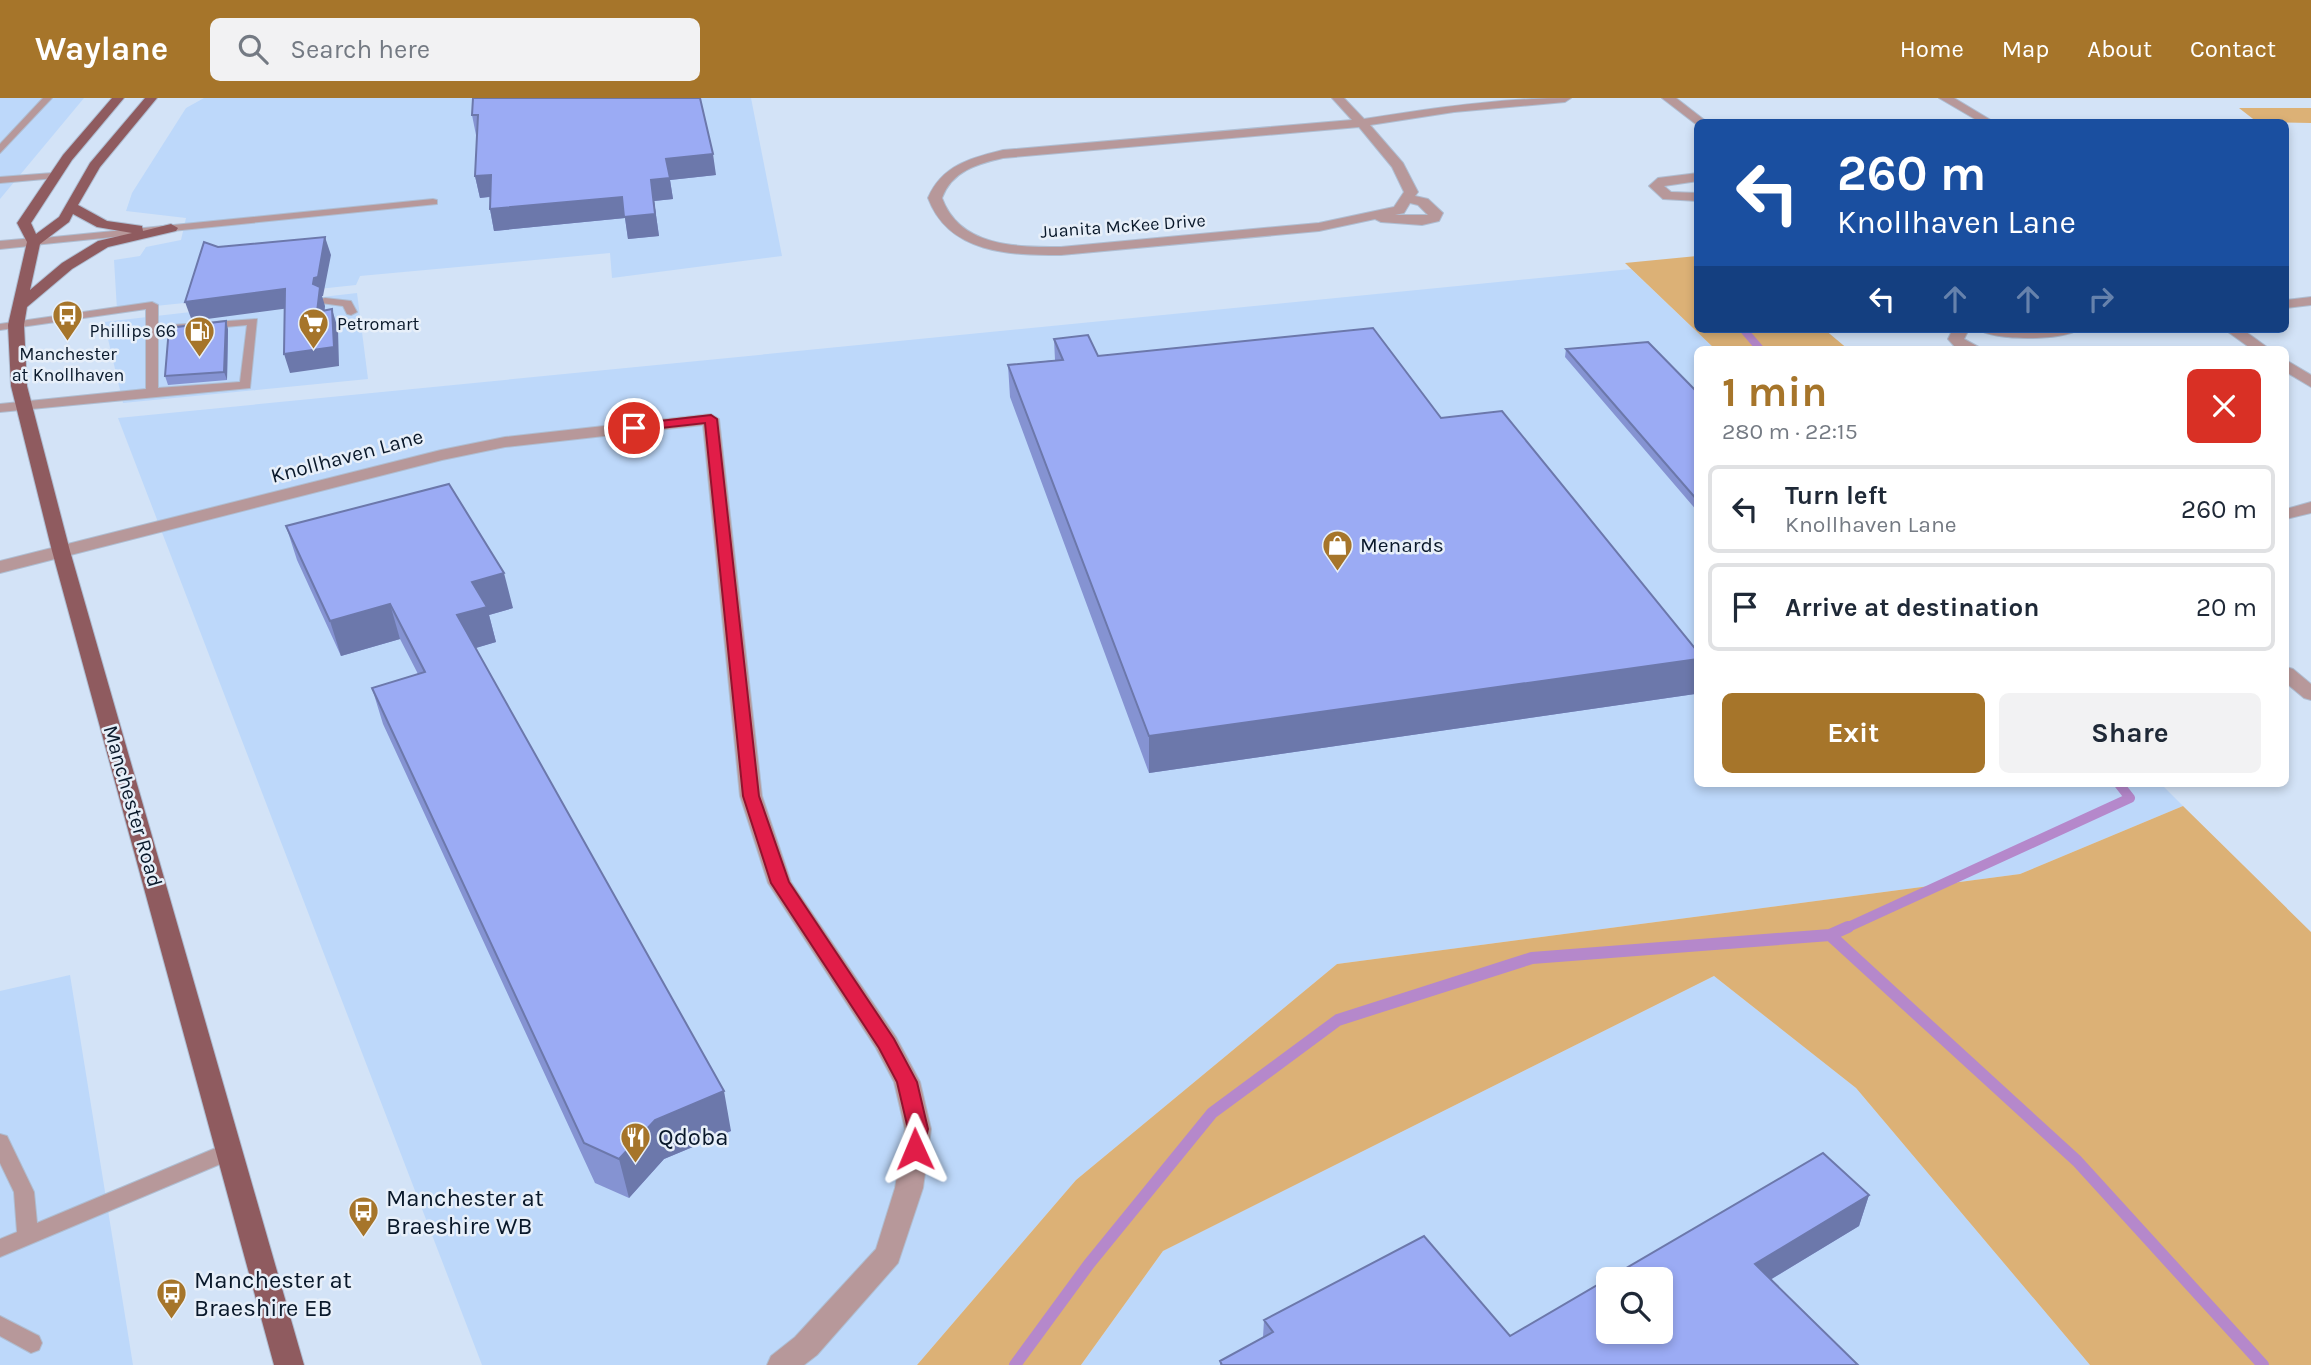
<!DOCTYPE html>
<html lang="en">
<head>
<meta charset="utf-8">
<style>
	:root { --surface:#fff; --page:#f2f2f3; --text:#1f2937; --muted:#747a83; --line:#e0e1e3; --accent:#a6752a }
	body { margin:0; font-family:Karla,sans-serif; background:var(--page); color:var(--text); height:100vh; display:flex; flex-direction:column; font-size:26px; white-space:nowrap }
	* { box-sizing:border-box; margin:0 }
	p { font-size:23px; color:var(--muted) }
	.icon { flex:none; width:38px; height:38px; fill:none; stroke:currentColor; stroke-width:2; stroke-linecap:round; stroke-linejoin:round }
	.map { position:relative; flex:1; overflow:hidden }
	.sheet { position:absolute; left:1694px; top:248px; width:595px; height:441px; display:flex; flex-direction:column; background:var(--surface); border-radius:10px; box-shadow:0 4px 10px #0003 }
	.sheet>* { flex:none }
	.banner { position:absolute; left:1694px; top:21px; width:595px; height:214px; border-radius:10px; box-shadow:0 4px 10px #0003; background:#1a4fa0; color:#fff; overflow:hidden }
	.controls { position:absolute; left:1596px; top:1169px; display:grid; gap:14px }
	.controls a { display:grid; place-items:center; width:77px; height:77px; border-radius:10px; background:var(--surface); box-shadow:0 4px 10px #0003; font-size:35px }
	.pin { position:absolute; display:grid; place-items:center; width:60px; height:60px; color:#fff; margin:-30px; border:4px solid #fff; border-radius:50%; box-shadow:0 2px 7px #0007 }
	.me { position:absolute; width:77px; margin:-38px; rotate:359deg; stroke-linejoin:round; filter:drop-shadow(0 0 5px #0008) }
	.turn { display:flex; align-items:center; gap:24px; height:147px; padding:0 28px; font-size:32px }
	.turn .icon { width:91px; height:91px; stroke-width:2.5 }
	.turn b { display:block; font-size:49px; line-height:60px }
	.lanes { display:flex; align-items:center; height:66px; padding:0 28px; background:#0003; justify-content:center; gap:35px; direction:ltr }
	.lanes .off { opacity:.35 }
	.round { display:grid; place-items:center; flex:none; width:74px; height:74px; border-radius:10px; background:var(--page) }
	.head { display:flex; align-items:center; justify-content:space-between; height:119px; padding:0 28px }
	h1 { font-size:42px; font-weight:700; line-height:52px; color:var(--accent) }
	.button { display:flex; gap:14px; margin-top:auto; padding:14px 28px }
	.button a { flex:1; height:80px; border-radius:10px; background:var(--accent); color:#fff; font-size:28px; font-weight:700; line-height:80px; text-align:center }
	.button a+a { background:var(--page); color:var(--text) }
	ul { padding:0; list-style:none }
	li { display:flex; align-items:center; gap:21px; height:88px; margin:0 14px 10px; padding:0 14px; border:4px solid var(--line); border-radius:10px }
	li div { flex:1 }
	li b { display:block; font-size:26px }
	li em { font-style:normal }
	header { display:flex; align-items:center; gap:42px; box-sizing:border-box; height:98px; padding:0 35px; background:var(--accent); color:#fff }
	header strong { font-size:33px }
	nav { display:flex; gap:38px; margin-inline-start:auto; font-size:24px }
	.search { width:490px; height:63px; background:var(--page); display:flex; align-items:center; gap:18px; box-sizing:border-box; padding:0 24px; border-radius:10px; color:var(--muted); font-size:26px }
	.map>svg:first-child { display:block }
	.built { fill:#bdd8fa; fill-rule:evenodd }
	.green { fill:#dcb176 }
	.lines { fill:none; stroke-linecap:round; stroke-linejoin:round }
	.stream-far2 { stroke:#b588cb; stroke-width:8 }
	.stream-far1 { stroke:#b588cb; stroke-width:10 }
	.stream { stroke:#b588cb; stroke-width:12 }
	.service-casing { stroke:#afbed2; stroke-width:2 }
	.minor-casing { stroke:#afbed2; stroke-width:2 }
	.primary-casing { stroke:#afbed2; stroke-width:2 }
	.service { fill:#b7989a; fill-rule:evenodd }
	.minor { fill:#b7989a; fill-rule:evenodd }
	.primary { fill:#8f5b5f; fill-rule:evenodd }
	.wall { fill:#8593d2 }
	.shaded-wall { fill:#6c78ab }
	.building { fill:#9babf4; stroke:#6c78ab; stroke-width:2; fill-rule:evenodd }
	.route { fill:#e11d48; stroke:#92132f; stroke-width:2 }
	.labels { text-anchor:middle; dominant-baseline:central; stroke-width:5; stroke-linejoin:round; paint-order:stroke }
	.far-street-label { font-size:18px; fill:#09182a; stroke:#e7eff9 }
	.far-poi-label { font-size:18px; fill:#09182a; stroke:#e7eff9; text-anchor:start }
	.street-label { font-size:21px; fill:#09182a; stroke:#e7eff9 }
	.poi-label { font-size:21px; fill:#09182a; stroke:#e7eff9; text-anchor:start }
	.near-poi-label { font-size:24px; fill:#09182a; stroke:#e7eff9; text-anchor:start }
</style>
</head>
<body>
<header>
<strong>Waylane</strong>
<div class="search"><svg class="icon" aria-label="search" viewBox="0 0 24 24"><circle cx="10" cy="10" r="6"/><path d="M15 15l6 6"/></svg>Search here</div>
<nav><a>Home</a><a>Map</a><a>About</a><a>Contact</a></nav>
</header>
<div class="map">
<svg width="2311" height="1267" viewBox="0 0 2311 1267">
	<rect width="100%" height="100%" fill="#d3e3f7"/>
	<path class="built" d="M0,0h84l-84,101z
		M204,0h547l31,158 -170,22 -2,-25 -250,23 -4,9 -239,25 -3,-50 26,-4 6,-9 35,-7 5,-22 -60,-7 6,-18 54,-85z
		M1631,171l85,81h-18v434h463l22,22 -163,68 -683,90 -261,216 -159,185h-435l-364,-947z
		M357,195l11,86 -245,24 -19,-81z
		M70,877l63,390h-133v-374z
		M1714,878l142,112 234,277h-1009l82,-114zM1608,1181h53v53h-53z"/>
	<path class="green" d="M2239,10h72v15l-54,-1z
		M1697,158l1,73h126l25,21h-133l-91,-87z
		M2183,708l128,126v433h-221l-234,-277 -142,-112 -551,275 -82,114h-164l159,-185 261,-216 683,-90z"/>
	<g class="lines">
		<path class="stream-far2" d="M1743,231l18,21"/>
		<path class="stream-far1" d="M1844,831l286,-131 -11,-14"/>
		<path class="stream" d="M1830,837l247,226 186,204
			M1015,1267l74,-101 123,-151 126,-93 194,-62 298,-23 18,-8"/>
		<defs>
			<path id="service" d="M43,0h9l-52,55v-9z
				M53,75l5,3 -2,2 -56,5v-6z
				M433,101l4,1v4l-403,41 -5,-3 5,-3z
				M325,200l26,3 6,11 -6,3 -4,-1 -4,-8 -22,-3v-4z
				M152,204l6,3v21l99,-7 -7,69 -250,24v-8l146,-15v-80l-146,21v-6zM247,227l-7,57 -82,6v-55z
				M0,1036l7,2 27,56 3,31 186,-78 7,-2 7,2 3,6 -3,6 -237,100v-18l17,-7 -3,-40 -14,-29z
				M0,1218l39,20 3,7 -3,7 -8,3 -31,-17z"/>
			<path id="minor" d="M1332,0h12l20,21c69,-11 137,-21 207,-21l-6,4 -111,10 -84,13 33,38 15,29 -3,4 13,3 15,14 -4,8 -17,4 -41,-3 -6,-3 -56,12 -258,24c-51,0 -112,-1 -133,-57 14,-33 43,-40 75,-48l349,-30zM1359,29l33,40 12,25 -10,15 -75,16 -258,24c-45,0 -101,0 -119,-49 10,-27 35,-34 61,-40zM1410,105l8,2 10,10h-33l9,-2z
				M1662,0h14l31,24 -10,3z
				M1939,0h15l40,24h-14z
				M1698,75v8l-34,5 7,6 27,1v8l-35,-2 -14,-13 9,-8z
				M34,140l5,1v6l-39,4v-8z
				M2311,199v8l-25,3v-8z
				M1953,231h16l-5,10 20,11 -28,-2 -8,-9z
				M1978,231h101c-14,12 -87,12 -101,0z
				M2224,231h18l29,21h-18z
				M2286,262l25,15v12l-25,-15z
				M711,316l8,5 43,377 29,86 105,155 24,45 11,47 -8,59 -25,75 -81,92 -13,10h-37l4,-9 24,-19 81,-88 19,-61 10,-59 -11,-47 -18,-34 -108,-165 -28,-87 -37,-371 -198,22 -63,13 -442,113v-12l441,-111 64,-13z
				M2311,404v11l-25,6v-10z
				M2286,569l7,2 18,15v16l-7,-2 -18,-15z"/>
			<path id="primary" d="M112,0h12l-52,62 -41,63 5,11 23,-17 31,-54 55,-65h12l-57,69 -22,38 29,16 35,5 1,5 28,-7 7,4 -2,3 -68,16 -36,22 -45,38 -3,18 3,61 43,165 234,814h-30l-222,-814 -41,-165 -3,-61 19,-83 -10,-19 46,-68zM73,116l24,13 35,6 -34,8 -36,22 -32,27 10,-46 29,-22z"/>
		</defs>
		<use href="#service" class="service-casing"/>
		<use href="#minor" class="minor-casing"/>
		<use href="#primary" class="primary-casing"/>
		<use href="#service" class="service"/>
		<use href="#minor" class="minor"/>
		<use href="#primary" class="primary"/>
	</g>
	<path class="wall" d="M473,0l243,77 -46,5 3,19 -19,2 5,35 -31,3 -3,-21 -131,13 -4,-22v-12l-10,1 -5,-22 2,-41h-1l-4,-20z
		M228,231l-1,51 -59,5 -3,-9z
		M1054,241l44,17 343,62 254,276 -546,79 -139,-376 -2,-32 47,-5z
		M1566,251l132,44v119l-133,-155z
		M286,428l227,82 -24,7 7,27 -21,6 256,483 -67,28 -35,39 -34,-15 -212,-459 -11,-36 46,-14 -18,-35 -59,17 -44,-96z
		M1869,1097l-10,31 -89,54 88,85h-638v-4l43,-24 1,-17 246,16z"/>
	<path class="shaded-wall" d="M713,56l3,21 -46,5 3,19 -19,2 5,35 -31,3 -3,-21 -131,13 -4,-22 132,-12 29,-17 15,-21z
		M491,77l4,21 -15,2 -5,-22z
		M325,139l6,18 -8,41h-1l3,10 -2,25 -6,-19 -4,-28z
		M285,191l5,19 -98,13 -7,-19z
		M332,211l6,20 1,37 -49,7 -6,-19z
		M226,223l2,8 -1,51 -3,-8z
		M504,475l9,35 -24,7 7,27 -30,9 -9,-36 15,-33z
		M390,506l10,35 -59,17 -11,-35z
		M1698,561v21l-3,14 -546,79v-37z
		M724,993l7,40 -67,28 -35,39 -10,-39 36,-39z
		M1869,1097l-10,31 -114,69 10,-31z"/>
	<path class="building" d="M473,0h227l13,56 -47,5 4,19 -19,2 4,34 -31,3 -2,-20 -132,12 1,-34 -16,1 3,-61h-6z
		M325,139l-7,40 -4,1 -1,6 7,3 -3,25 15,-3 2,38 -50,7 1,-65 -100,13 19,-60 14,5z
		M226,223l-2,51 -59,4 4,-48z
		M1373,230l68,90 61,-7 196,241v7l-549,77 -141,-371 55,-5 -9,-21 34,-4 10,21z
		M1648,244l50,51v108l-132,-152z
		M449,386l55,89 -32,9 15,25 -30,8 267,476 -69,29 -36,39 -35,-16 -212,-455 53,-16 -35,-68 -60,17 -44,-95z
		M1823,1055l46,42 -114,69 103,101h-636l-2,-4 53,-29 -9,-12 160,-84 86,100zM1608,1181h53v53h-53z"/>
	<path class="route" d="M711,317l6,4 42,377 30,86 105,157 23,43 11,47 -6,26 -7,2 -7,-2 -3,-6 3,-20 -11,-47 -18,-34 -108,-165 -28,-87 -38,-373 -71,8 -7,-3 7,-4z"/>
	<defs>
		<symbol id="bus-pin" viewBox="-11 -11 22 30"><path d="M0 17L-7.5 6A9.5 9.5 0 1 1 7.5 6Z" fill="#a6752a" stroke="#e7eff9"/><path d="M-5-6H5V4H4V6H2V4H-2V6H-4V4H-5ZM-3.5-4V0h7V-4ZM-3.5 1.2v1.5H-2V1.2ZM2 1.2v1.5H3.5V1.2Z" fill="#fff"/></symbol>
		<symbol id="supermarket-pin" viewBox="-11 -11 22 30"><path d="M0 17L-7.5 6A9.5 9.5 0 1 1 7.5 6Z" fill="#a6752a" stroke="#e7eff9"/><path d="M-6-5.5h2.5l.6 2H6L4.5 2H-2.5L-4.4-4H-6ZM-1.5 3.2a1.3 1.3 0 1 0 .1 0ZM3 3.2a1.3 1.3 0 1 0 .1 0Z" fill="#fff"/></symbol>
		<symbol id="fuel-pin" viewBox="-11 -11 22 30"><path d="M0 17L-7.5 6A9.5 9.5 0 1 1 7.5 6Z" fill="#a6752a" stroke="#e7eff9"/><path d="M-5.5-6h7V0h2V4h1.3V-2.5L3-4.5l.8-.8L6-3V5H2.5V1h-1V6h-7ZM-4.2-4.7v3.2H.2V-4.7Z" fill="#fff"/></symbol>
		<symbol id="shop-pin" viewBox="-11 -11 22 30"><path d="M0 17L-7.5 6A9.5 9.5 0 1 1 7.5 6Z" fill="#a6752a" stroke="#e7eff9"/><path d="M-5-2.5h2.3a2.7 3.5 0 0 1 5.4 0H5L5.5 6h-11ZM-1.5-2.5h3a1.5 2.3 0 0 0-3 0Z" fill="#fff"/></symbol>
		<symbol id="restaurant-pin" viewBox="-11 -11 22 30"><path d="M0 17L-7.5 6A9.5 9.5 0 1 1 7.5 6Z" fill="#a6752a" stroke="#e7eff9"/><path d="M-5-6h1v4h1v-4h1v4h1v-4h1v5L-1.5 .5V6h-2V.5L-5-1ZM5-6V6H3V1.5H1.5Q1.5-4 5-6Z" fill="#fff"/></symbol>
	</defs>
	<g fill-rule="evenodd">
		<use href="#bus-pin" x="50" y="200" width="35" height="47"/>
		<use href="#supermarket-pin" x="296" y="208" width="35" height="47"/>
		<use href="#fuel-pin" x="182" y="216" width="35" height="47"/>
		<use href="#shop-pin" x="1320" y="430" width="35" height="47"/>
		<use href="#restaurant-pin" x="618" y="1022" width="35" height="47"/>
		<use href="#bus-pin" x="346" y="1096" width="35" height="47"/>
		<use href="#bus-pin" x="154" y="1178" width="35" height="47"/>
	</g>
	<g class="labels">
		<g class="far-street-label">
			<text transform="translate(1123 128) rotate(-4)">Juanita McKee Drive</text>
		</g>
		<g class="far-poi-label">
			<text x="337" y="226">Petromart</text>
			<text x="176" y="233" text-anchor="end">Phillips 66</text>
			<text x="68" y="256" text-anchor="middle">Manchester<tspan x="68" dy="21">at Knollhaven</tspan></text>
		</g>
		<g class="street-label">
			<text transform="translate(347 358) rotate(-15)">Knollhaven Lane</text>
			<text transform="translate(133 708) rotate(74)">Manchester Road</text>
		</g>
		<g class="poi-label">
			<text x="1360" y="447">Menards</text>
		</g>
		<g class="near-poi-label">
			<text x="658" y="1039">Qdoba</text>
			<text x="386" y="1100">Manchester at<tspan x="386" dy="28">Braeshire WB</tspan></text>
			<text x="194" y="1182">Manchester at<tspan x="194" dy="28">Braeshire EB</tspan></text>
		</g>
	</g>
</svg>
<div class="controls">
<a><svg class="icon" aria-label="search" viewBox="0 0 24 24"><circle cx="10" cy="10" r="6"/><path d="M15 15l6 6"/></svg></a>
</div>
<div class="pin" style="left:634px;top:330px;background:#d93025"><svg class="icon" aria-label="arrive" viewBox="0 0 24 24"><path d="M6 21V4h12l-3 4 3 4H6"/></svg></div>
<svg class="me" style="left:915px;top:1051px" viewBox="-20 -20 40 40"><path d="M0-17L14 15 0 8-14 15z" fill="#e11d48" stroke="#fff" stroke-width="4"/></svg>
<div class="banner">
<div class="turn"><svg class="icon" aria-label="left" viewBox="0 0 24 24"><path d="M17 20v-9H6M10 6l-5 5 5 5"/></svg><div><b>260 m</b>Knollhaven Lane</div></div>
<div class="lanes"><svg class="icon" aria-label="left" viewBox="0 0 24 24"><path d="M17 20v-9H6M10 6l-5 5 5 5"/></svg><svg class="icon off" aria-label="ahead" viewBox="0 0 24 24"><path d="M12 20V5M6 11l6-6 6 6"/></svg><svg class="icon off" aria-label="ahead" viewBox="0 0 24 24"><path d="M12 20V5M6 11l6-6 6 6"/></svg><svg class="icon off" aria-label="right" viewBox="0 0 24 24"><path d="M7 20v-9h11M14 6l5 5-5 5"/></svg></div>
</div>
<section class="sheet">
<div class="head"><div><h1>1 min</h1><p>280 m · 22:15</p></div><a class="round" style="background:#d93025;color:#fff"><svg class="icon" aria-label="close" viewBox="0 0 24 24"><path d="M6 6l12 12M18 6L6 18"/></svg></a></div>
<ul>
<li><svg class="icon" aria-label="left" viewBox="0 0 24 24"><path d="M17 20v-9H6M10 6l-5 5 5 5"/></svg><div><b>Turn left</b><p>Knollhaven Lane</p></div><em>260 m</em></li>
<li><svg class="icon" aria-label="arrive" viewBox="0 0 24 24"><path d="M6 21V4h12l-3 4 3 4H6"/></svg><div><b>Arrive at destination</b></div><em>20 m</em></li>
</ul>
<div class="button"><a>Exit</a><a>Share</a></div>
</section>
</div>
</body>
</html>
